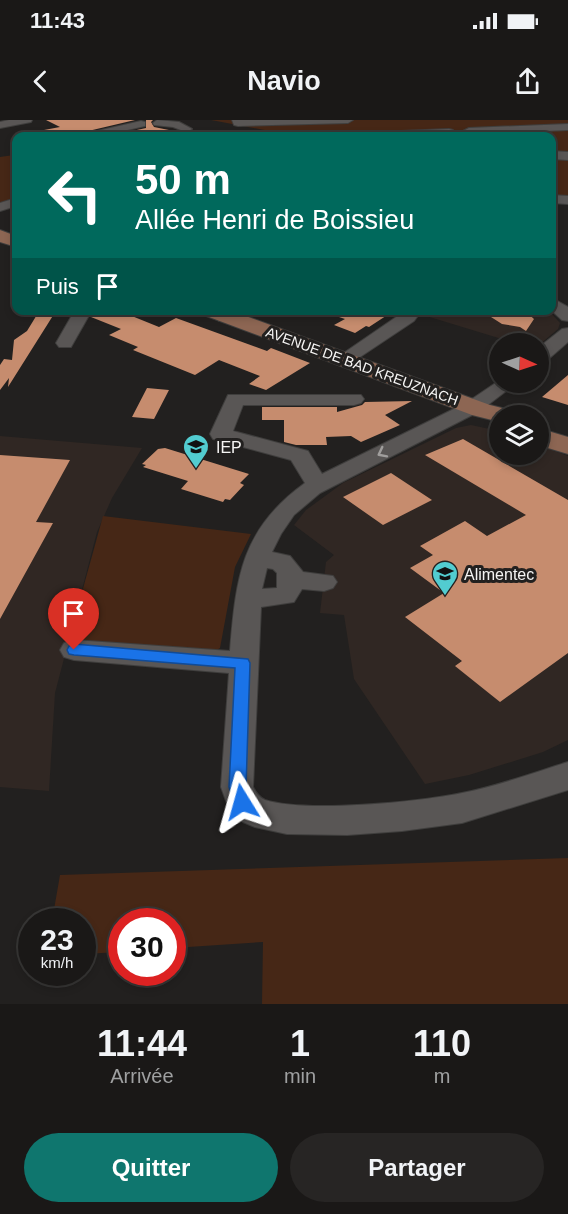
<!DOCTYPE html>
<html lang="fr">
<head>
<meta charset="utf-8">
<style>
	:root { --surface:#1a1817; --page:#272524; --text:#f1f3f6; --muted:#9fa0a1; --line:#383736; --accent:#0f766e }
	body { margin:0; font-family:Arial,sans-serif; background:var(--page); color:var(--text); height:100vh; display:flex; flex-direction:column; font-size:22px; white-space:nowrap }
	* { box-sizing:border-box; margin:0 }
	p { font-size:20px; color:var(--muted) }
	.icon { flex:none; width:33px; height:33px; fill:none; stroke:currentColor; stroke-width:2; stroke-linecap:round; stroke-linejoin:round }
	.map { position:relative; height:884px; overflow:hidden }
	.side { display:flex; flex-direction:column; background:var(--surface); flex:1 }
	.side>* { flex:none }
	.guide { position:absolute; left:12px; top:12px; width:544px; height:183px; border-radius:12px; box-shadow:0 3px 9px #0003,0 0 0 2px var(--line); background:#00695c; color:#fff; overflow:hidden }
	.needle { width:39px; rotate:93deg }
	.fabs { position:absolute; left:489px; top:213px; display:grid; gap:12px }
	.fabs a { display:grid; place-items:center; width:60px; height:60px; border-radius:50%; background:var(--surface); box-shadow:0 3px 9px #0003,0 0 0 2px var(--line); font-size:30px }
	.speed { position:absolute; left:18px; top:788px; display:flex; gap:12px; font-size:30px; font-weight:700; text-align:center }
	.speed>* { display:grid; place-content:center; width:78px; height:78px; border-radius:50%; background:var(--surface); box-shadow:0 3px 9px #0003,0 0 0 2px var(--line); line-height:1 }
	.speed small { font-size:15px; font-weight:400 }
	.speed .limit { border:9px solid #d22; background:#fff; color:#111 }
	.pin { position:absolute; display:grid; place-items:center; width:51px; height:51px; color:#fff; margin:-62px -26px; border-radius:50% 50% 50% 0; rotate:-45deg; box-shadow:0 0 6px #0007 }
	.pin .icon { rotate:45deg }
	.me { position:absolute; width:66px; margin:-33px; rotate:352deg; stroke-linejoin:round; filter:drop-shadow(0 0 4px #0008) }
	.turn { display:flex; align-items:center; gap:21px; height:126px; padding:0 24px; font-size:27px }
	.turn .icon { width:78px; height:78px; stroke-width:2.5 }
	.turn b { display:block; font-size:42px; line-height:51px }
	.then { display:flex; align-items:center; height:57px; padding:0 24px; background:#0003; gap:12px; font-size:22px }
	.eta { display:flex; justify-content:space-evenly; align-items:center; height:102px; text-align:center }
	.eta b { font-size:36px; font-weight:700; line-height:42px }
	.cta { display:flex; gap:12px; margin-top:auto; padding:12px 24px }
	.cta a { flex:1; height:69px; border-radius:36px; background:var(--accent); color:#fff; font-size:24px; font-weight:700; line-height:69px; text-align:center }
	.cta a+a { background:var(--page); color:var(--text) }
	.status { display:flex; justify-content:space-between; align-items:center; height:42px; padding:0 30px; background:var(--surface); direction:ltr }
	.status svg { height:16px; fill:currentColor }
	header { display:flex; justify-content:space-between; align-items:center; height:78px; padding:0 24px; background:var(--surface); font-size:27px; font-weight:700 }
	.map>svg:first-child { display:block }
	.built { fill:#302723 }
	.green { fill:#462716 }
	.building { fill:#c68c6e }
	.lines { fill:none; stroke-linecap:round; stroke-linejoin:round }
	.minor-casing { stroke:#3f3e3d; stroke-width:2 }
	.major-casing { stroke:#3f3e3d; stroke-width:2 }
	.minor { fill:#595655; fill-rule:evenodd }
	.major { fill:#8d6653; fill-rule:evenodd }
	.oneway { stroke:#a09e9d }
	.route { fill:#1a73e8; stroke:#114b97; stroke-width:1.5 }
	.labels { text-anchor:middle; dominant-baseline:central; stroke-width:6; stroke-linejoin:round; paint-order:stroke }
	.far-street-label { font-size:14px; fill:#f6f5f4; stroke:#22201f }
	.poi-label { font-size:16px; fill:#f6f5f4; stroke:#22201f; text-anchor:start }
</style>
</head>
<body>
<div class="status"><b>11:43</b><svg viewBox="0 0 49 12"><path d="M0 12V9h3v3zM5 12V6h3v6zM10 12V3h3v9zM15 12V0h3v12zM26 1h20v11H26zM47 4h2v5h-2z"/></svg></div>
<header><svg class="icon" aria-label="back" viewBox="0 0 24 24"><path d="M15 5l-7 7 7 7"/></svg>Navio<svg class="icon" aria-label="share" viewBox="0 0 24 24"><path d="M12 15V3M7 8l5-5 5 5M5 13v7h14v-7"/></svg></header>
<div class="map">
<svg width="568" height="884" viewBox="0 0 568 884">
	<rect width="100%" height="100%" fill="#22201f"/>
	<path class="built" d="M410,191h139l11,12 -2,6 -19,16 -24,-2z
		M471,305l28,6 1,23h38l1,-9 29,11v284l-25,12 -74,23 -44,9 -71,-105 -10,-64 -24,-2 6,-51 8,-7 -40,-30 12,-15 37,-27 113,-55z
		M0,316l142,12 -30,50 -15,34 -42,161 -6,98 -49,-4z"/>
	<path class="green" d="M211,0h357v77l-16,-1v-60h-256z
		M14,35l2,2v40l-16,6v-46z
		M103,396l148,18 -16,33 -15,81 -13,8 -139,-13z
		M568,738v146h-306l1,-62 -90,6 -1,-27h-50l-1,31 -38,2 -1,-33h-30l8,-46z"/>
	<path class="building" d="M46,0h89l-51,12 -4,4h-10l-8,-5 -8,1 -2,4h-8v-6l16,-3z
		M146,0h7l-2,2 3,5 25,5 -22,4h-48l37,-8z
		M94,190h23l42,17 17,-9 91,33 4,-3 39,15 -44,27 -17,-6 11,-8 -41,-16 -24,15 -62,-25 5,-3 -29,-12 12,-6 -30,-12z
		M327,190h68l-26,17 -3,-1 -11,7 -21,-8 11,-6 -18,-6z
		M480,190h44l10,9 -8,12 -6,-4 -18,-3z
		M38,193l16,1 -46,73 1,-9 -9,12v-25l4,-6 8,1 2,-20 13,-9z
		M568,255v30l-26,-8z
		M147,268l22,2 -15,29 -22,-2z
		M412,281l-27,14 15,10 -39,17 -10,-6 -25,1 1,8h-31l-12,-3v-22h-22v-13h75v5l25,-7 3,-3z
		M463,319l105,61v153l-68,49 -45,-36 7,-5 -57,-44 39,-24 -34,-25 23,-13 -13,-9 45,-25 22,15 39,-21 -101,-60z
		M165,328l84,26 -9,9 4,2 -14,15 -5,-1 -2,3 -42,-13 7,-8 -45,-14 3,-2 -4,-1 16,-15z
		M0,335l70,5 -34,62 17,1 -53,96z
		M391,353l41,27 -49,25 -40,-28z"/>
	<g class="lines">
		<defs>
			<path id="minor" d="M9,0h23l-1,2 -31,6v-6z
				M157,0l22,2 13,7 -6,3 -13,-5 -19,-2 -1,-2z
				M232,0h121l-5,3 -110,3 -4,-1z
				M141,1l4,1v4l-44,10h-19l2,-2z
				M568,4v6l-99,4 -6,-3 6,-3z
				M449,9l4,1v4l-106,2 6,-3z
				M62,13l6,3h-14l2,-2z
				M552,31l16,1v8l-16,-1z
				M552,75l16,1v8l-16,-1z
				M16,78v8l-16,5v-8z
				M552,178l16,9v14l-6,-1 -11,-10z
				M75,190h17l-21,37h-12l-3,-4z
				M226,190h24l-19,11h-12l-3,-4z
				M408,192l6,1 3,4 -3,4 -63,42h-14l-2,-4 67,-46z
				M568,208v14l-23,20 -7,1v-15l24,-19z
				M500,260v2h18l-38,29 -160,82 -26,22 -13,19 -9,18 18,4 13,16 30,4 4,6 -4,6 -9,3 -22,-2 -8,13 -33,5 -8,180c3,6 6,10 12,13 40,13 154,2 197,-7 36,-7 71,-20 106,-31v28l-106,33 -60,8 -55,4 -60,-1 -32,-7 -12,-5 -13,-10 -9,-25 8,-114 -155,-13 -10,-3 -4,-7 4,-7 10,-3 156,11c6,-73 11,-122 75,-168l-14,-23 -78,-21 -3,-5 18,-39h133l3,4 -3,4 -7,2h-111l-10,26 75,20 14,23 144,-71zM267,448l6,1 4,4v15l-15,1z"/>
			<path id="major" d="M0,110l16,6v11l-16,-5z
				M198,190h31l261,95 24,6 3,5h-17v6l-28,-7 -271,-101z
				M538,308l30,9v17l-30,-9z"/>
		</defs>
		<use href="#minor" class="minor-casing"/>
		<use href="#major" class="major-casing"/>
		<use href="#minor" class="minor"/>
		<use href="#major" class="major"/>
	</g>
	<defs><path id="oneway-chevron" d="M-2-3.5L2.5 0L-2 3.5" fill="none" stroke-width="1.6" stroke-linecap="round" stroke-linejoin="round" transform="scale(1.5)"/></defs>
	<use class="oneway" href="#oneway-chevron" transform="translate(382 333) rotate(153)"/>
	<path class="route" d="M74,524l174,15 2,4 -4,124 5,15 -2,6 -7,2 -6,-2 -7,-21 6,-119 -161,-13 -5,-1 -2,-4 2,-4z"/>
	<defs>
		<symbol id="university-pin" viewBox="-11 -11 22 30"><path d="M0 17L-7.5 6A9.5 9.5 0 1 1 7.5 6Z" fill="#52ccd0" stroke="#22201f"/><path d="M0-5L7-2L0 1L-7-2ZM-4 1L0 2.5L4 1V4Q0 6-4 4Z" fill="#111"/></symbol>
	</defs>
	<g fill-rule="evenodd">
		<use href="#university-pin" x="181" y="312" width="30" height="40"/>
		<use href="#university-pin" x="430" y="439" width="30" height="40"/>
	</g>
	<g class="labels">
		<g class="far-street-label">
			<text transform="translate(362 246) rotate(20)">AVENUE DE BAD KREUZNACH</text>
		</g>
		<g class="poi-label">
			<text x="216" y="327">IEP</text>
			<text x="464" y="454">Alimentec</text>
		</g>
	</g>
</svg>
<div class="fabs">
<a><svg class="needle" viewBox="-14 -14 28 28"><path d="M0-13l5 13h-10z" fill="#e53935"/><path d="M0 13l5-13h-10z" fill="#9fa0a1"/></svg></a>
<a><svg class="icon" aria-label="layers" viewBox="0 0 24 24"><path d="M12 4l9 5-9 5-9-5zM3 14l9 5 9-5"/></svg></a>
</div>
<div class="speed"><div>23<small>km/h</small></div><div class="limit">30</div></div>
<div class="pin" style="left:74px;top:530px;background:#d93025"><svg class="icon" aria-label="arrive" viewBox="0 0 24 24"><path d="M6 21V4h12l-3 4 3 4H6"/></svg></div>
<svg class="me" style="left:242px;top:682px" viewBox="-20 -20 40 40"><path d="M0-17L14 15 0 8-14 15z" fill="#1a73e8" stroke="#fff" stroke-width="4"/></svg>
<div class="guide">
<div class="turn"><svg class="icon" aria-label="left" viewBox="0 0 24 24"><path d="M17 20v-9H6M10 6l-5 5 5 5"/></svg><div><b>50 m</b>Allée Henri de Boissieu</div></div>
<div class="then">Puis<svg class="icon" aria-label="arrive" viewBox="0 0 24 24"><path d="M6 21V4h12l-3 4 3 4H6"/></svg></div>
</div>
</div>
<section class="side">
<div class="eta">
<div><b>11:44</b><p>Arrivée</p></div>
<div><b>1</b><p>min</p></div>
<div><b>110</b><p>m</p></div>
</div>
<div class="cta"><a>Quitter</a><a>Partager</a></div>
</section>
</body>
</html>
